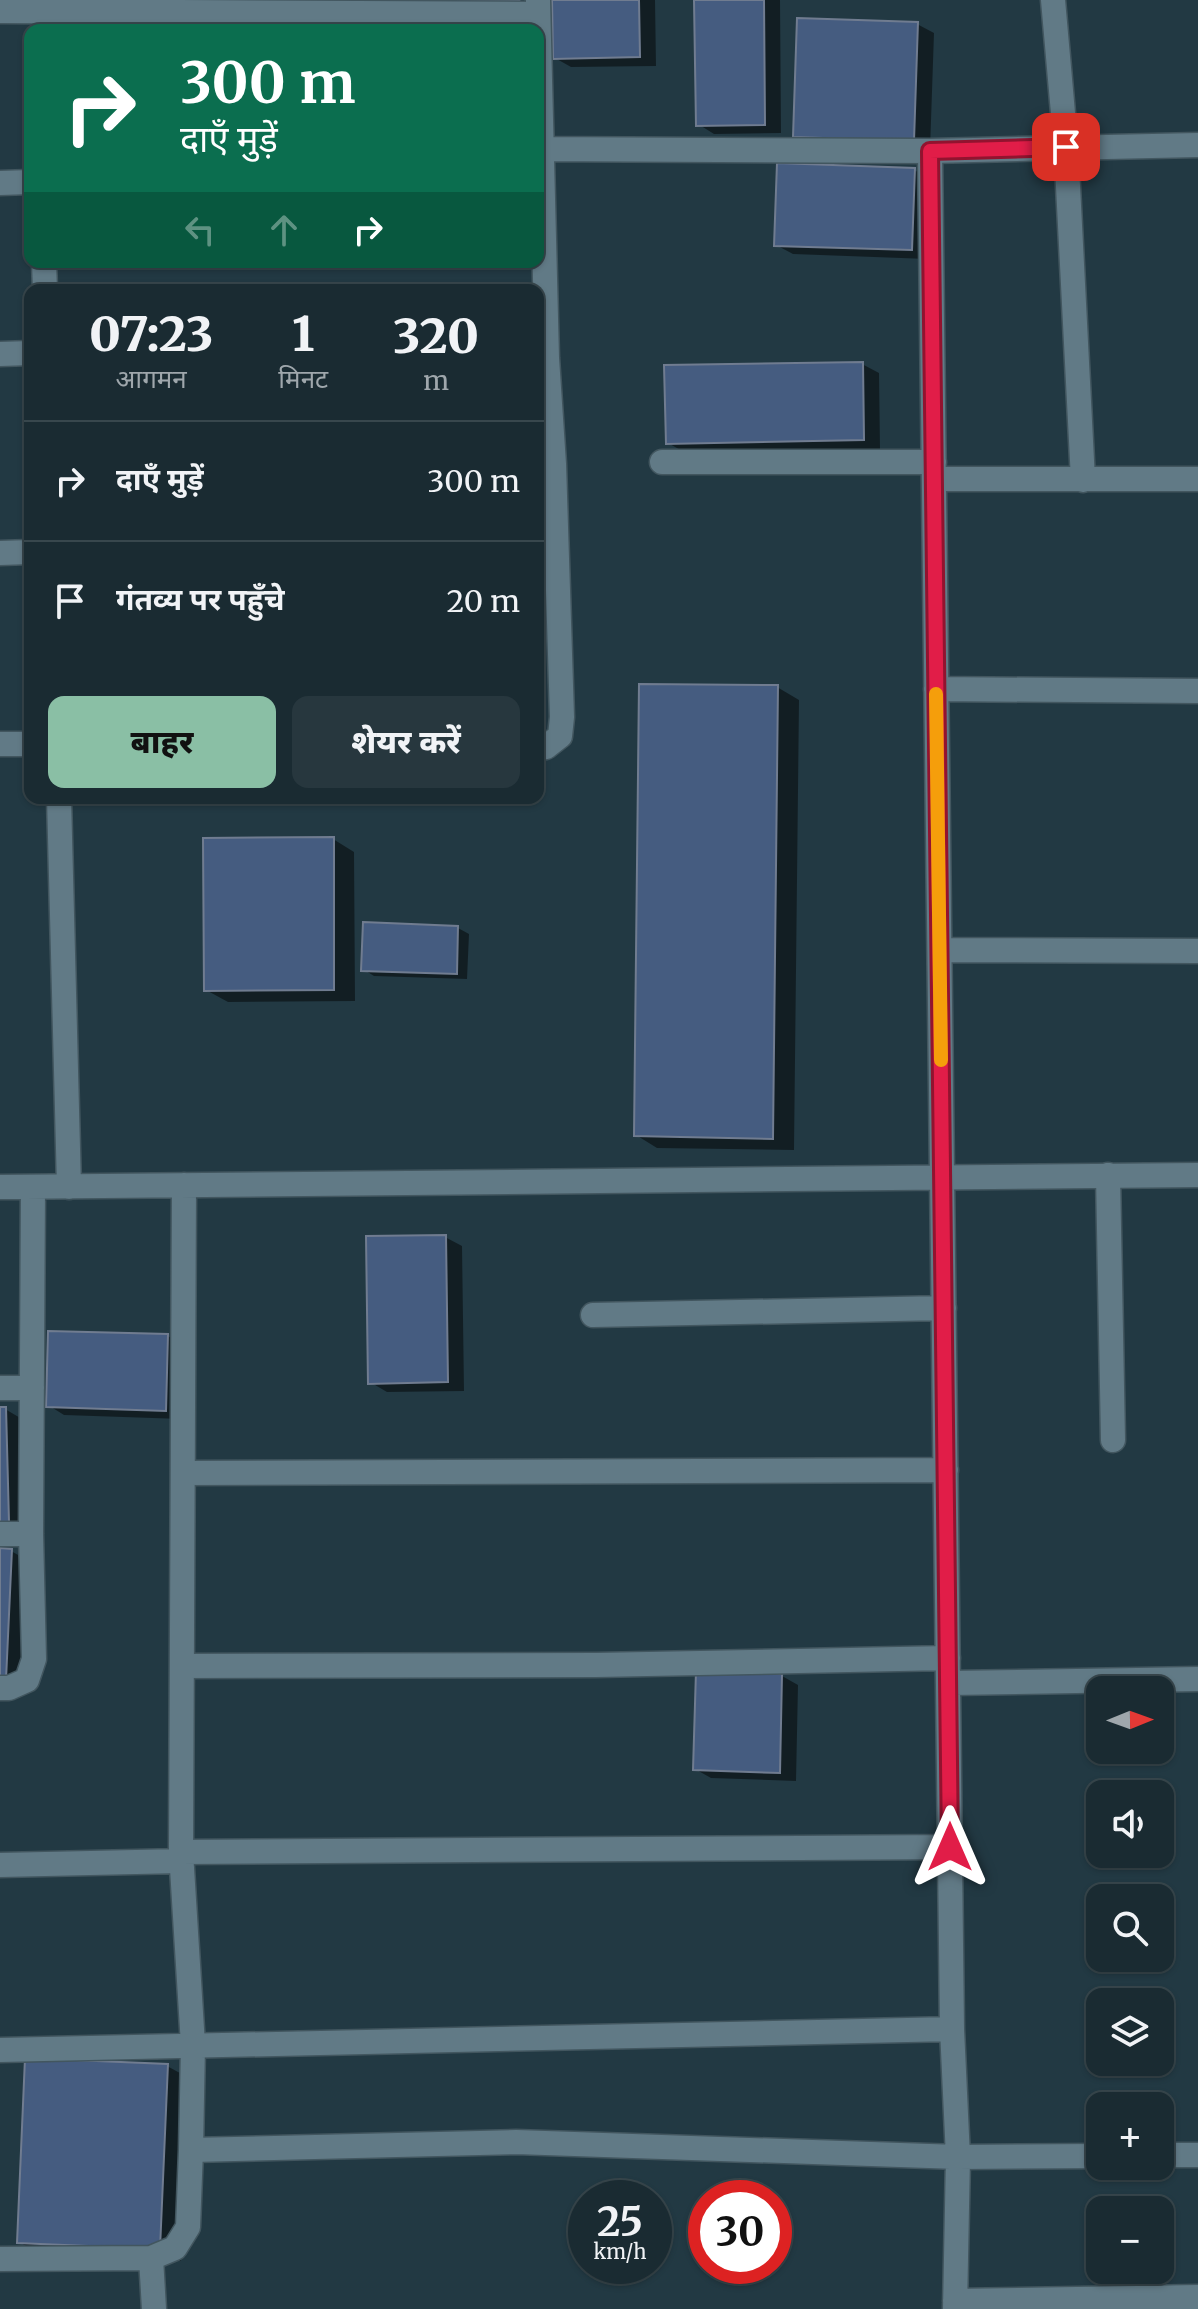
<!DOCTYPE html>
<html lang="hi">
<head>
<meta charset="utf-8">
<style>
	:root { --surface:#1a2b32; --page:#27373e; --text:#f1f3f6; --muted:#9fa7ac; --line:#38474d; --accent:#8abfa5 }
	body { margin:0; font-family:Merriweather,"Noto Sans Devanagari",serif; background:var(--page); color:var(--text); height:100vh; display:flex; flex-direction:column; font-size:30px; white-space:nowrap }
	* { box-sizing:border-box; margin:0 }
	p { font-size:26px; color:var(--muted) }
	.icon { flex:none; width:44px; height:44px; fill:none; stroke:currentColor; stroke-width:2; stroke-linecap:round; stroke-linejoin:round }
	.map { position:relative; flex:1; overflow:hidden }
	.details { position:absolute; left:24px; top:284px; width:520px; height:520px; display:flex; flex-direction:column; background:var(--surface); border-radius:16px; box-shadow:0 2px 6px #0004,0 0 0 2px var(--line) }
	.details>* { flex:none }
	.hud { position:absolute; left:24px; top:24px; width:520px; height:244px; border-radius:16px; box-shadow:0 2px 6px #0004,0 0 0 2px var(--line); background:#0b6e4f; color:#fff; overflow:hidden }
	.needle { width:52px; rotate:89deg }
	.controls { position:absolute; left:1086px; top:1676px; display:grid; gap:16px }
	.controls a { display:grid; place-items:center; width:88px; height:88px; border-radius:16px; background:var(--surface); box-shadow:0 2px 6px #0004,0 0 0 2px var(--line); font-size:40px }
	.speed { position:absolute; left:568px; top:2180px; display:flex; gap:16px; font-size:40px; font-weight:700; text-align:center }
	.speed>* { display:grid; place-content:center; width:104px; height:104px; border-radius:50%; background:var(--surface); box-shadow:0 2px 6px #0004,0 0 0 2px var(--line); line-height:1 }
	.speed small { font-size:20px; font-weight:400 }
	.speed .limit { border:12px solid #d22; background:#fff; color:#111 }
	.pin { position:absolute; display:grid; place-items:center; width:68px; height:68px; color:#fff; margin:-34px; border-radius:16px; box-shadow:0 4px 12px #0006 }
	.me { position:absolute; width:88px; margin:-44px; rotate:0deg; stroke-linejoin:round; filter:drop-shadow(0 0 6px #0008) }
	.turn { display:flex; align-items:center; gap:28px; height:168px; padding:0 24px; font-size:36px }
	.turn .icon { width:104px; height:104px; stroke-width:2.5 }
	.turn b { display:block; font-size:56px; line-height:68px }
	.lanes { display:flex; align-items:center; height:76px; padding:0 24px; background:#0003; justify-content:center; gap:40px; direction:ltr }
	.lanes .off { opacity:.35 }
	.eta { display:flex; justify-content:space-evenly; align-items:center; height:136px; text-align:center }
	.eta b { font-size:48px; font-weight:800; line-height:56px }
	.button { display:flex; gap:16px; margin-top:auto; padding:16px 24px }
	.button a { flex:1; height:92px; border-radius:16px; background:var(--accent); color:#111; font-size:32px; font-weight:800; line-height:92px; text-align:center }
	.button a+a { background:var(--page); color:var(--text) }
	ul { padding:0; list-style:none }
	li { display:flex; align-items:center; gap:24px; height:120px; padding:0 24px; border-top:2px solid var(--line) }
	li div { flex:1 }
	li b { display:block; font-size:30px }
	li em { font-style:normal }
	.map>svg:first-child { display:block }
	.shadow { fill:#0007 }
	.building { fill:#455c80; stroke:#707c90; stroke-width:2 }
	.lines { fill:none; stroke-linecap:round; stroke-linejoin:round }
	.street-casing { stroke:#42565f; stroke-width:27 }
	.street { stroke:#617a86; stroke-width:24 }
	.route-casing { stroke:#92132f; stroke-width:20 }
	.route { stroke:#e11d48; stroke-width:14 }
	.slow { stroke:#f59e0b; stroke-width:14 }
</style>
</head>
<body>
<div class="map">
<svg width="1198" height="2309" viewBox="0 0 1198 2309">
	<rect width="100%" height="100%" fill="#223943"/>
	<path class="shadow" d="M554,0h101l1,66 -85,1 -16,-9z
		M696,0h84l1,133 -67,1 -16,-10z
		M917,24l17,9 -4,117 -119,-4 -16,-10z
		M914,170l17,9 -3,80 -135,-5 -17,-9z
		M862,364l17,9 1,76 -196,3 -16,-9z
		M777,687l22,13 -5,450 -137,-2 -21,-13z
		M333,839l21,13 1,149 -127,1 -22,-12z
		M458,928l11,6 -2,45 -93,-3 -11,-7z
		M445,1237l17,9 2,145 -77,1 -17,-10z
		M168,1336l16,10 -2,73 -118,-4 -16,-10z
		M0,1409h5l17,10 2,112 -24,-1z
		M0,1550l11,1 16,9 -5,128 -22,-1z
		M782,1676l16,9 -2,96 -85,-3 -16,-9z
		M167,2066l22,12 -8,183 -141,-7 -21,-12z"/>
	<path class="building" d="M440,0h79l1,2 -80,3z
		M552,0h87l1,57 -87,2z
		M694,0h70l1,125 -69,1z
		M797,18l121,4 -4,119 -121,-4z
		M777,163l138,5 -3,82 -138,-4z
		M863,362l1,78 -198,4 -2,-79z
		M639,684l139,1 -5,454 -139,-3z
		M334,837v153l-130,1 -1,-153z
		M363,922l95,4 -1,48 -96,-3z
		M446,1235l2,147 -80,2 -2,-148z
		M48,1331l120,3 -2,77 -120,-4z
		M0,1407h6l3,115h-9z
		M0,1548l12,1 -6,131 -6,-1z
		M696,1671l86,3 -2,99 -87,-3z
		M25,2058l143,6 -8,185 -143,-6z"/>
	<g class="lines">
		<defs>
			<path id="street" d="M1053,0l13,147 17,333
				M0,11l538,3
				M538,149l392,2 268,-6
				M930,151l22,1878 6,128 -3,152
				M0,183l30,-1
				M44,262l1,28
				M0,354l30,-1
				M662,462h272
				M934,479h264
				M0,553l30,-1
				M936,689l262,2
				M0,744h30
				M538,748l8,-1 14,-11 2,-19 -8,-253 -7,-106 -9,-358
				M59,798l10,389
				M940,950l258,1
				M1108,1175l5,265
				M0,1187l1198,-12
				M593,1315l351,-7
				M0,1388h32
				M183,1473l763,-3
				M0,1534h31
				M182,1666l414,-1 352,-7
				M950,1683l248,-4
				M0,1688h9l18,-8 7,-21 -3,-125 2,-347
				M181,1852l769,-5
				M0,1865l181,-4
				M0,2050l952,-21
				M191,2150l325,-8 442,15 142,-1
				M1160,2155h38
				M0,2259l151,-1
				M955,2301l243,-4
				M154,2309l-3,-51 24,-10 13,-21 3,-77 2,-105 -12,-193 3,-667"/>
		</defs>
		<use href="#street" class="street-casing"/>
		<use href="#street" class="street"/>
	</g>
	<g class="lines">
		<defs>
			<path id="route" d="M950,1847l-20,-1696 136,-4"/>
		</defs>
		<use href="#route" class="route-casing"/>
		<use href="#route" class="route"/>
		<path class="slow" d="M936,694l5,366"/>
	</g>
</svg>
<div class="controls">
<a><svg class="needle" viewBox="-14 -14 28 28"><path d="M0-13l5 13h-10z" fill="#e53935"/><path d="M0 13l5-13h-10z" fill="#9fa7ac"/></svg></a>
<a><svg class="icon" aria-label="sound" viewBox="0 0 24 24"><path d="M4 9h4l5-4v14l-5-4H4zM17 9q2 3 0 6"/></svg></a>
<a><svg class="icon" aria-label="search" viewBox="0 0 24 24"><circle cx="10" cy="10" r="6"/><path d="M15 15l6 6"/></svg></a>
<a><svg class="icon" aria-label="layers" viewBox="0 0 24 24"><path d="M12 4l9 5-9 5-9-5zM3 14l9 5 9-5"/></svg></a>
<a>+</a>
<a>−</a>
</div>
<div class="speed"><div>25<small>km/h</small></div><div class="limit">30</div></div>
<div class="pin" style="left:1066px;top:147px;background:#d93025"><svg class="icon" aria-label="arrive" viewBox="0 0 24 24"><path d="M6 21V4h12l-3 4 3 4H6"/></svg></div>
<svg class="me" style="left:950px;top:1847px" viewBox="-20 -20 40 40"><path d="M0-17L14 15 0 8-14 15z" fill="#e11d48" stroke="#fff" stroke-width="4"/></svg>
<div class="hud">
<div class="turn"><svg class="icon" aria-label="right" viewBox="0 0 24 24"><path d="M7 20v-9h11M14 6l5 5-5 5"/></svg><div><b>300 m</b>दाएँ मुड़ें</div></div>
<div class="lanes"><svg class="icon off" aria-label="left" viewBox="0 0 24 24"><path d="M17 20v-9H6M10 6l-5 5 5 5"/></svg><svg class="icon off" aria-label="ahead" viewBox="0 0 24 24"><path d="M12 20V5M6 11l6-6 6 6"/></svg><svg class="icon" aria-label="right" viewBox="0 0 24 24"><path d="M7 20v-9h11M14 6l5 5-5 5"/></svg></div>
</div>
<section class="details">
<div class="eta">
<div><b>07:23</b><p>आगमन</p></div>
<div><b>1</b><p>मिनट</p></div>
<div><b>320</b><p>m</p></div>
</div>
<ul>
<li><svg class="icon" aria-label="right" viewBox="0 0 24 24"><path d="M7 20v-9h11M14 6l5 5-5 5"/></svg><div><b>दाएँ मुड़ें</b></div><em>300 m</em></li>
<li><svg class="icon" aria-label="arrive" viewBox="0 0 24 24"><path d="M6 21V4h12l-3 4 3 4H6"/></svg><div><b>गंतव्य पर पहुँचे</b></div><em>20 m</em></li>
</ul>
<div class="button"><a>बाहर</a><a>शेयर करें</a></div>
</section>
</div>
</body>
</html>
